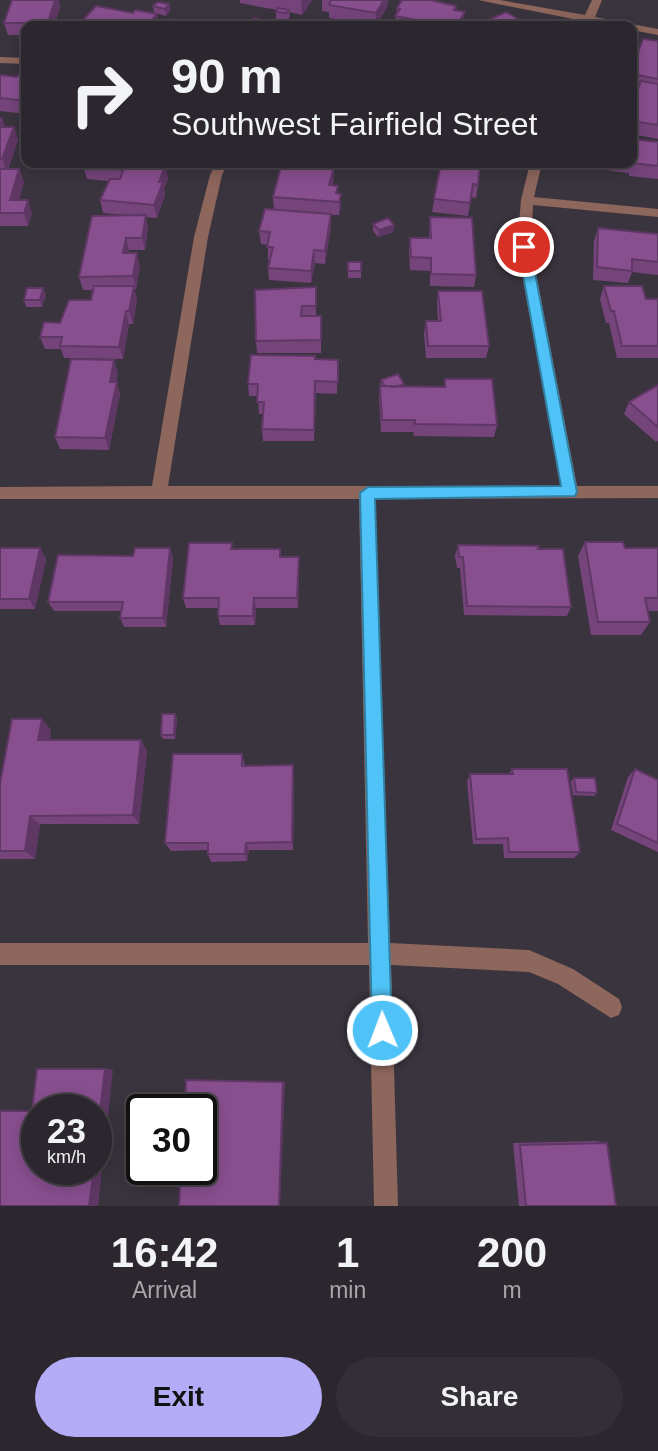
<!DOCTYPE html>
<html lang="en">
<head>
<meta charset="utf-8">
<style>
	:root { --surface:#2c272e; --page:#342f36; --text:#f1f3f6; --muted:#a6a5aa; --line:#48444a; --accent:#b5acf8 }
	body { margin:0; font-family:Helvetica,sans-serif; background:var(--page); color:var(--text); height:100vh; display:flex; flex-direction:column; font-size:26px; white-space:nowrap }
	* { box-sizing:border-box; margin:0 }
	p { font-size:23px; color:var(--muted) }
	.icon { flex:none; width:38px; height:38px; fill:none; stroke:currentColor; stroke-width:2; stroke-linecap:round; stroke-linejoin:round }
	.map { position:relative; height:1206px; overflow:hidden }
	.side { display:flex; flex-direction:column; background:var(--surface); flex:1 }
	.side>* { flex:none }
	.guide { position:absolute; left:21px; top:21px; width:616px; height:147px; border-radius:14px; box-shadow:0 4px 18px #0003,0 0 0 2px var(--line); background:#2c272e; color:var(--text); overflow:hidden }
	.speed { position:absolute; left:21px; top:1094px; display:flex; gap:14px; font-size:35px; font-weight:700; text-align:center }
	.speed>* { display:grid; place-content:center; width:91px; height:91px; border-radius:50%; background:var(--surface); box-shadow:0 4px 18px #0003,0 0 0 2px var(--line); line-height:1 }
	.speed small { font-size:18px; font-weight:400 }
	.speed .limit { border:4px solid #111; border-radius:10px; background:#fff; color:#111 }
	.pin { position:absolute; display:grid; place-items:center; width:60px; height:60px; color:#fff; margin:-30px; border:4px solid #fff; border-radius:50%; box-shadow:0 2px 7px #0007 }
	.me { position:absolute; width:77px; margin:-38px; rotate:359deg; stroke-linejoin:round; filter:drop-shadow(0 0 5px #0008) }
	.turn { display:flex; align-items:center; gap:24px; height:147px; padding:0 35px; font-size:32px }
	.turn .icon { width:91px; height:91px; stroke-width:2.5 }
	.turn b { display:block; font-size:49px; line-height:60px }
	.eta { display:flex; justify-content:space-evenly; align-items:center; height:119px; text-align:center }
	.eta b { font-size:42px; font-weight:700; line-height:49px }
	.primary-button { display:flex; gap:14px; margin-top:auto; padding:14px 35px }
	.primary-button a { flex:1; height:80px; border-radius:42px; background:var(--accent); color:#111; font-size:28px; font-weight:700; line-height:80px; text-align:center }
	.primary-button a+a { background:var(--page); color:var(--text) }
	.map>svg:first-child { display:block }
	.lines { fill:none; stroke-linecap:round; stroke-linejoin:round }
	.minor { fill:#8d665c; fill-rule:evenodd }
	.wall { fill:#75447b }
	.shaded-wall { fill:#5f3764 }
	.building { fill:#884f8f; stroke:#5f3764; stroke-width:2 }
	.route { fill:#4fc3f7; stroke:#337fa1; stroke-width:2 }
</style>
</head>
<body>
<div class="map">
<svg width="658" height="1206" viewBox="0 0 658 1206">
	<rect width="100%" height="100%" fill="#3a343e"/>
	<g class="lines">
		<path class="minor" d="M478,0h22l85,15 7,-15h10l-7,17 63,12v6l-26,-5v-4l-39,-3 -2,3h-10l2,-5z
			M0,57l26,1v6l-26,-1z
			M216,163h12l-6,12 -14,62 -40,249h393l-44,-239 4,-47 9,-37h12l-8,34 124,12v8l-125,-12 -2,42 46,239h81v12l-283,1 15,444 139,7 44,19 46,30 3,8 -3,8 -8,3 -53,-34 -29,-12 -138,-7 7,241h-24l-5,-241h-369v-22h368l-9,-444h-359v-12l152,-1 42,-249 16,-62z"/>
	</g>
	<path class="wall" d="M240,0h72l-10,15 -13,-3 1,5 -3,3 -11,-1v-7l1,-2 -37,-7z
		M322,0h66l-1,7 -11,19 -47,-8v-6l-7,-1z
		M169,4l1,7 -4,5 -12,-3 -1,-7z
		M456,6v4l7,14 -1,2h-67l2,-18z
		M60,7l-6,19h-28v9h-18l-4,-12z
		M133,13l24,1 1,12h-77l-1,-3z
		M658,41v98l-26,-5v-40h4l2,-5 -6,-1v-19z
		M0,75l17,2 9,-1v38l-26,-3z
		M0,117l5,10h9l4,13 -10,29h11l5,13 -5,18 13,13 -4,13h-28z
		M632,139l26,3v37l-29,-3v-3l-31,-4 1,-6h33z
		M327,163v3l7,1v13l-2,5 6,9h3v13l-2,8h-8v11l-6,38 -10,-1 -4,20 -42,-3 -1,-12 2,-8h-2v-15l-7,-1 -2,-13 15,-21 -1,-13z
		M441,163l37,22 -2,13 -5,-1 -3,19 -36,-4z
		M168,164l-2,6 2,9 -4,10 1,6 -8,23 -11,-1 2,11 -3,22h-16v3l11,13 -4,23h-2l3,10 -4,25h-4l-6,35 -59,-1 -3,-9h-16l-5,-12 51,-37 2,-10h-10l-4,-13 48,-62 -24,-2 -3,-13 8,-19 -21,-2 -4,-13z
		M430,217l46,58 -2,12 -44,-1v-15l-20,-1 -1,-19 1,-13h19z
		M373,224l21,1 -1,7 -15,5 -5,-6z
		M598,228l60,6v41l-26,-3 -4,11 -35,-3 1,-39z
		M348,262h13v16h-13z
		M604,286l42,13h12v59h-41l-8,-35h-3l-6,-24z
		M316,287v29l5,24v13h-64l-1,-12z
		M438,291l51,55 -3,12h-60l-2,-24 2,-13h12l-1,-17z
		M46,295l-4,12h-16l-2,-7z
		M315,359l23,1 -1,34 -21,-1 -2,48h-51l-1,-12 1,-15h-4l-1,-18h-9l-1,-12z
		M118,372l-2,10 4,12 -11,56 -49,-1 -5,-12z
		M445,379l52,46 -3,12 -81,-1 1,-4h-33l-2,-34 2,-18 23,4v3h40z
		M658,385v56l-2,1 -32,-28 5,-12z
		M585,542l40,6h33v63h-11l3,11 -9,13h-50l-13,-79z
		M458,545l80,4 33,58 -4,9 -103,-1 -4,-47h-3l-2,-12z
		M0,548h40l6,11 -11,50h-35z
		M170,548l3,11 -7,68h-42l-4,-9 1,-7h-67l-6,-9 85,-46z
		M233,549h47l1,8 18,10 -1,41h-42l-1,17h-35l-2,-9v-8h-32l-3,-10z
		M175,714l2,5 -2,20h-12l-2,-4z
		M42,719l9,11 -2,10h92l6,11 -8,73h-99l-5,35h-35v-76z
		M242,754l3,12 49,9 -1,75h-44l-2,11 -36,1 -3,-8v-4l-37,1 -6,-8z
		M512,769l68,83 -6,6h-70l-1,-14h-30l-6,-63 3,-7h39z
		M635,769l23,11v72l-47,-22 17,-53z
		M574,778l23,15 -3,3 -21,-1 -2,-14z
		M105,1069l8,1 -113,136v-96h32z
		M596,1141l11,2 9,63h-97l-6,-63z"/>
	<path class="shaded-wall" d="M51,0h8l1,7 -6,19h-5l-1,-3z
		M303,0h9l-10,15 -1,-13z
		M384,0h4l-1,7 -11,19v-13z
		M169,4l1,7 -4,5 -1,-7z
		M465,12l-3,14h-6z
		M157,14l1,12h-11z
		M2,117l4,14 -6,1v-10z
		M14,127l4,13 -11,32 -5,-13z
		M161,163h7l-2,7 2,9 -4,10 1,6 -8,23 -3,-13z
		M334,167v13l-5,18v-13z
		M19,169l5,13 -9,31 -5,-13z
		M341,194v13l-2,8v-13z
		M28,200l4,13 -4,13 -4,-13z
		M331,214v12l-6,38v-13z
		M146,215l2,13 -3,22 -3,-12z
		M394,225l-1,7 -15,5 1,-7z
		M126,238l3,12 -2,16 -4,-13z
		M314,250l1,13 -4,20v-12z
		M137,253l3,13 -4,23 -3,-13z
		M134,286l3,13 -4,25 -4,-13z
		M43,288l3,7 -4,12 -2,-7z
		M126,311l3,13 -6,35 -4,-12z
		M114,360l4,12 -4,22 -4,-12z
		M117,382l3,12 -11,56 -4,-12z
		M40,548l6,11 -11,50 -6,-10z
		M170,548l3,11 -7,68 -3,-9z
		M299,557v10l-1,41 -1,-10z
		M254,598l2,10 -1,17 -2,-9z
		M175,714l2,5 -2,20 -1,-4z
		M42,719l9,11 -5,21 -8,-11z
		M141,740l6,11 -8,73 -6,-9z
		M293,765l1,10 -1,75 -1,-8z
		M30,816l10,8 -5,35 -10,-8z
		M246,843l3,7 -2,11 -2,-7z
		M105,1069l8,1 -15,136h-9l5,-37h2v-24z
		M283,1082h2l-5,124h-1z"/>
	<path class="building" d="M12,0h43l-7,23h-44z
		M331,0h53l-8,13 -47,-8z
		M402,0h28l26,6 -2,4 11,2 -9,14h-7l-54,-10 5,-7 -3,-1z
		M158,2l11,2 -4,5 -12,-3z
		M96,6l37,7 2,-3 22,4 -10,12h-50l-17,-3z
		M278,8l11,2 -2,3 -11,-1z
		M506,12l24,14h-55z
		M253,18l33,6 -1,2h-38z
		M167,19l47,7h-53z
		M643,39l15,2v38l-26,-5v-5z
		M0,75l17,2 1,-2 8,1v25l-26,-3z
		M641,81l17,3v41l-26,-4v-27h4z
		M0,127h14l-12,32h-2z
		M632,139l26,3v24l-25,-3 1,-3h-2z
		M85,163h76l-1,3h5l-6,16h4l-9,23 -54,-5 10,-21h10l3,-9 -40,-4z
		M282,163h45l-1,3 8,1 -5,18 9,1 -2,7 5,1 -2,8 -66,-5z
		M441,163h26l13,1 -2,21 -5,-1 -3,19 -36,-4z
		M0,169h19l-9,31h18l-4,13h-24z
		M265,209l66,5 -6,37 -11,-1 -3,21 -43,-3 5,-21h-6l3,-15 -11,-1z
		M146,215l-4,23h-16l-3,15h14l-4,23 -54,1 13,-61z
		M430,217l42,1 4,57 -45,-1v-16l-20,-1 -1,-19h21z
		M388,218l6,7 -15,5 -6,-6z
		M598,228l60,6v28l-26,-3v12l-35,-4z
		M348,262h13v9h-13z
		M94,286h40l-5,25h-3l-7,36 -59,-1 2,-9h-22l4,-15 16,1 9,-23h22z
		M604,286h38l4,13h12v47h-36l-8,-35h-3z
		M316,287v19h-14l-1,10h20v24l-65,1 -1,-51z
		M27,288h16l-3,12h-16z
		M438,291h44l7,55h-61l-2,-25h15z
		M251,355l64,1v3l23,1v22l-23,-1 -1,49 -52,-1 2,-27h-7l1,-18h-10z
		M71,359l43,1 -4,22h7l-12,56 -50,-1z
		M398,374l6,10 -9,3 -10,-1 -4,-6z
		M445,379h47l5,46 -82,-1v-4h-33l-2,-34 65,1z
		M658,385v42l-29,-25z
		M585,542h38l2,6h33v50h-13l5,24h-52z
		M189,543h43l-1,6h49v8h19l-2,41h-43l-1,18h-35l1,-18h-36z
		M458,545l81,1 -1,3h25l8,58 -104,-1 -4,-49h-4z
		M0,548h40l-11,51h-29z
		M135,548h35l-7,70h-43l3,-16h-75l10,-47 75,1z
		M162,714h13l-1,21h-13z
		M12,719h30l-4,21h103l-8,75 -103,1 -5,35h-25v-68z
		M173,754h69v12l51,-1 -1,77 -46,1 -1,11h-37v-11h-43z
		M512,769h55l13,83h-71l-1,-14 -32,1 -6,-65h43z
		M635,769l23,11v63l-41,-19z
		M574,778h21l2,15 -21,-1z
		M37,1069h68l-9,76v-35h-59v59h57l-5,37h-89v-95h32z
		M186,1080l97,2 -4,124h-100l2,-37h20v-59h-16z
		M607,1143l9,63h-90l-6,-61z"/>
	<path class="route" d="M524,243l6,4 47,245 -2,4 -200,3 17,531 -3,7 -7,3 -7,-3 -3,-7 -12,-537 8,-6 193,-1 -43,-239z"/>
</svg>
<div class="speed"><div>23<small>km/h</small></div><div class="limit">30</div></div>
<div class="pin" style="left:524px;top:247px;background:#d93025"><svg class="icon" aria-label="arrive" viewBox="0 0 24 24"><path d="M6 21V4h12l-3 4 3 4H6"/></svg></div>
<svg class="me" style="left:382px;top:1030px" viewBox="-20 -20 40 40"><circle r="17" fill="#4fc3f7" stroke="#fff" stroke-width="3"/><path d="M0-11L8 9 0 5-8 9z" fill="#fff"/></svg>
<div class="guide">
<div class="turn"><svg class="icon" aria-label="right" viewBox="0 0 24 24"><path d="M7 20v-9h11M14 6l5 5-5 5"/></svg><div><b>90 m</b>Southwest Fairfield Street</div></div>
</div>
</div>
<section class="side">
<div class="eta">
<div><b>16:42</b><p>Arrival</p></div>
<div><b>1</b><p>min</p></div>
<div><b>200</b><p>m</p></div>
</div>
<div class="primary-button"><a>Exit</a><a>Share</a></div>
</section>
</body>
</html>
